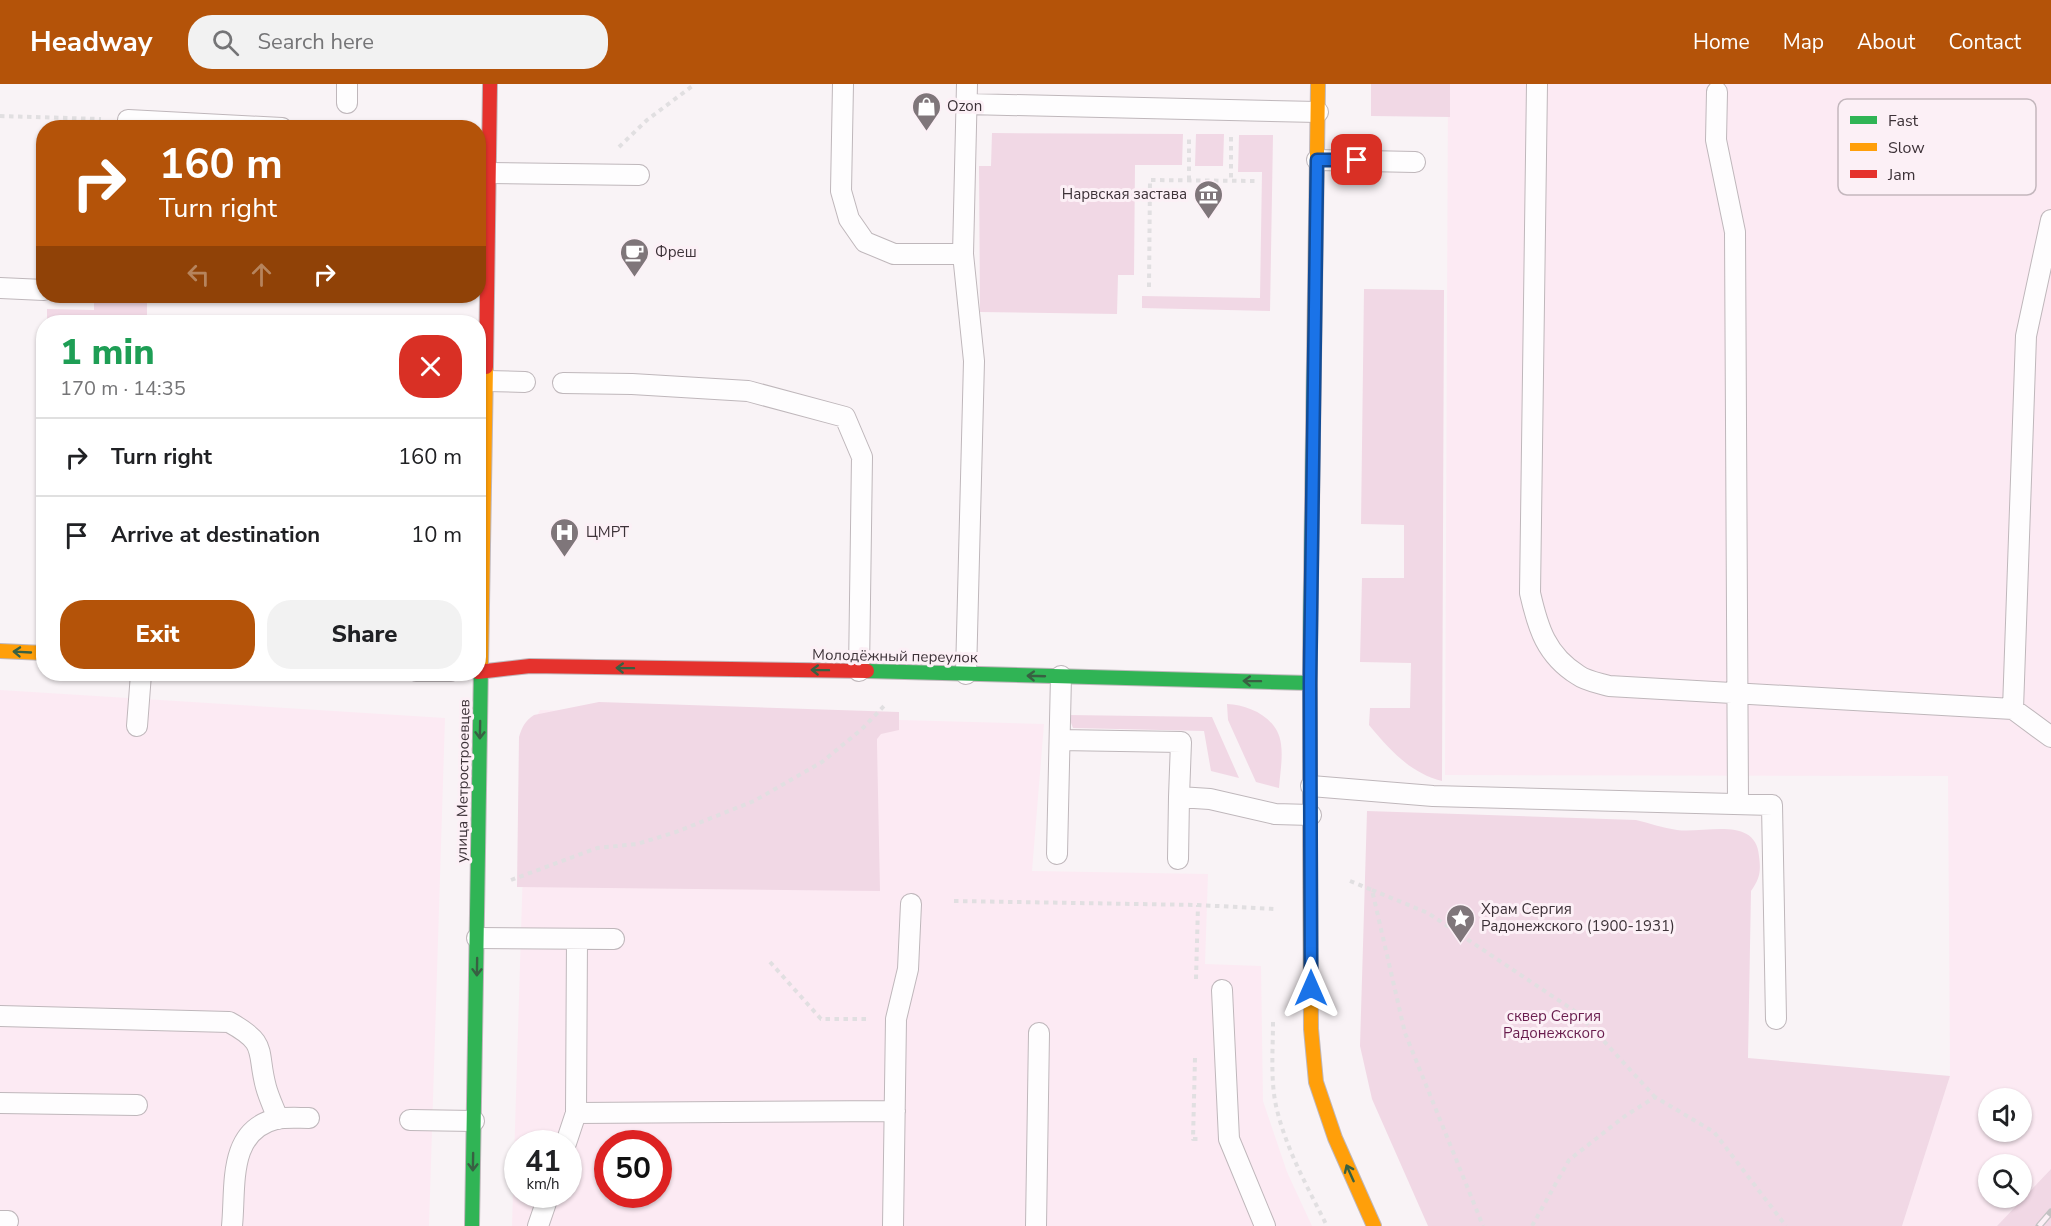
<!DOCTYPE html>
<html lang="en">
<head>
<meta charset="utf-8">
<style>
	:root { --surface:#fff; --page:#f2f2f2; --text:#202124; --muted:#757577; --line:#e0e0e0; --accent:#b45309 }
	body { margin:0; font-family:"Nunito Sans",sans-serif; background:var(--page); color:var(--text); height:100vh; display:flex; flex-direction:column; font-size:22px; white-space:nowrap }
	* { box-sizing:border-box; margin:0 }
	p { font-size:20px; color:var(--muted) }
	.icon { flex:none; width:33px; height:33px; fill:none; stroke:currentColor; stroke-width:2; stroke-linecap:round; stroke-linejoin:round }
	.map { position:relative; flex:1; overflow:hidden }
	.sheet { position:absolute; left:36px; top:231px; width:450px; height:366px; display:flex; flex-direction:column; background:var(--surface); border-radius:24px; box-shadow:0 2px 4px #0004 }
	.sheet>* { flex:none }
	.guide { position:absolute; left:36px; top:36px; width:450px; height:183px; border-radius:24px; box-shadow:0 2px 4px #0004; background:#b45309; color:#fff; overflow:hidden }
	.buttons { position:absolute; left:1978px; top:1004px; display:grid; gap:12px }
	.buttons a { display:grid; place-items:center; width:54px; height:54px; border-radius:50%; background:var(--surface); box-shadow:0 2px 4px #0004; font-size:30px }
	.speed { position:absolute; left:504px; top:1046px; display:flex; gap:12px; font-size:30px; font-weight:700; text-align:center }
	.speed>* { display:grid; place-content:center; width:78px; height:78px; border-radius:50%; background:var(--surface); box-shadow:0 2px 4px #0004; line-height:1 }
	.speed small { font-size:15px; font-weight:400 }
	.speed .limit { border:9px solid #d22; background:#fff; color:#111 }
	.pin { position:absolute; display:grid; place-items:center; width:51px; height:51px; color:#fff; margin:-26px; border-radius:12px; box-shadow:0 3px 9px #0006 }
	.me { position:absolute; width:66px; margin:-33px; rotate:0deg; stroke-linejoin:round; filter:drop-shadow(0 0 4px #0008) }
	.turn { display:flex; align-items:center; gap:21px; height:126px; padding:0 24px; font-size:27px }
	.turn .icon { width:78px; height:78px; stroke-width:2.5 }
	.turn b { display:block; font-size:42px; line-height:51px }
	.lanes { display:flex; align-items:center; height:57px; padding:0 24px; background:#0003; justify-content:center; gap:30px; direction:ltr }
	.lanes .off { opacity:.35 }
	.round { display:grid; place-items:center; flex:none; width:63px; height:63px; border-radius:24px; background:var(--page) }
	.summary { display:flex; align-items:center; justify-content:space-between; height:102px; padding:0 24px }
	h1 { font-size:36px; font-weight:800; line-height:45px; color:#1e9e55 }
	.primary-button { display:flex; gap:12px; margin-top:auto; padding:12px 24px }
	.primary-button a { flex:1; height:69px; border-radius:24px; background:var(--accent); color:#fff; font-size:24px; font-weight:800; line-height:69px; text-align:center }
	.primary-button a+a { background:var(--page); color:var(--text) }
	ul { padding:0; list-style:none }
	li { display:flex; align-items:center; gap:18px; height:78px; padding:0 24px; border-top:2px solid var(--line) }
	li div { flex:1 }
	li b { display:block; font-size:22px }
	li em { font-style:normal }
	header { display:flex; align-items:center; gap:36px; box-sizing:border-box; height:84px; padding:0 30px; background:var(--accent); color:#fff }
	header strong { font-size:28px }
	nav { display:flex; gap:33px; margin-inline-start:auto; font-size:21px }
	.search { width:420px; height:54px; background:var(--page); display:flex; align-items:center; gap:15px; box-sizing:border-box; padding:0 21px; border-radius:24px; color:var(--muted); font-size:22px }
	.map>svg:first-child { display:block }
	.built { fill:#fceaf3; fill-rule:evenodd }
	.green { fill:#f1d8e5 }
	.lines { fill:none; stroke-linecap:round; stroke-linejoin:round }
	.lane-casing { stroke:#bfb7bb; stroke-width:22 }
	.fast-casing { stroke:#bfb7bb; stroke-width:16 }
	.slow-casing { stroke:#bfb7bb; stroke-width:16 }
	.jam-casing { stroke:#bfb7bb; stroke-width:16 }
	.path { stroke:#e1dfe1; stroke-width:4; stroke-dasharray:4.5 4.5; stroke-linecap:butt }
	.lane { stroke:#fefdfe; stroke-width:20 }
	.fast { stroke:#30b455; stroke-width:14 }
	.slow { stroke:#ff9f0a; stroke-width:14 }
	.jam { stroke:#e5322d; stroke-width:14 }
	.rail-casing { stroke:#c3c2c3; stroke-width:7 }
	.rail { stroke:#fcf0f6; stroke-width:4.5; stroke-dasharray:14; stroke-linecap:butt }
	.oneway { stroke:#386042 }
	.route-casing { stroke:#114b97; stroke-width:15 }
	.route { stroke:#1a73e8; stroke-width:10 }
	.labels { text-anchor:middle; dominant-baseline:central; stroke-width:6; stroke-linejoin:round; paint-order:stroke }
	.poi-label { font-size:15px; fill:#3d3238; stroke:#fcf0f6; text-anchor:start }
	.street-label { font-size:15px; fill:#3d3238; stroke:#fcf0f6 }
	.park-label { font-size:15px; fill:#691d4e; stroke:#fcf0f6 }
	.key { fill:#fcf0f6; stroke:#c3b7bd; stroke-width:1.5 }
	.key-label { font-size:16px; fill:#3d3238 }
</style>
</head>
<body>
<header>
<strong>Headway</strong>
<div class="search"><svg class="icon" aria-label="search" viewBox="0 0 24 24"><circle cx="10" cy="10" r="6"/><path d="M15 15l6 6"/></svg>Search here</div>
<nav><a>Home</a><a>Map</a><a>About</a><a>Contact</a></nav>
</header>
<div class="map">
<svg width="2051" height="1142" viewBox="0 0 2051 1142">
	<rect width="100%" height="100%" fill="#f9f3f6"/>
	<path class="built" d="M1448,0h603v1085l-54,57h-95l48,-150 -2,-300 -503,-1zM1989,1014h33v33h-33zM1989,1080h33v33h-33z
		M0,606l445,28 -16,508h-429z
		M540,626l504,14 -12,147 176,3 -3,90 56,2 2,135 24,71 25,54h-800l15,-489zM518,1059h50v51h-50zM608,1059h50v51h-50z"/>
	<path class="green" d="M1371,0h79v33l-79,-1z
		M992,49l191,1 -1,31h-47l-1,110h-16l-1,39 -137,-2 -1,-146h12z
		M1196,50h28l-1,32h-28z
		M1239,51h34l-3,176 -128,-3v-12l118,2 2,-126h-24z
		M1364,205l80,1 -2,491c-32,-8 -52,-31 -73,-56l1,-17h40l1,-45 -51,-1 2,-84h42v-53l-43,-1z
		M94,212h53v26h-100v-13l47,1z
		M599,618l300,10v18l-18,4 -4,5v5l3,147 -363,-4 2,-150c3,-10 6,-16 15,-22z
		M1227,620c23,1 51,14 54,40 2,14 -1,30 -2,44l-23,-6 -28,-62z
		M1068,631l144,2 27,61 -28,-7 -7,-40 -131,-3z
		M1367,727l269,9c13,3 27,8 41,10 26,4 79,-15 82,26 2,16 1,22 -8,35l-3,167 202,18 -48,150h-474l-56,-127 -12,-53z
		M2051,1085v57h-54z"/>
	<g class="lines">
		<defs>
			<path id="lane" d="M843,0l-2,107 8,28 16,23 29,12h69
				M1537,0l-7,509c8,35 16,62 48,82 8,6 21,8 31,11l404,23 38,28
				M1717,8l-1,48 19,92 3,572
				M347,19v-19
				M967,20l351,8
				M128,36l154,8
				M1317,76l98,2
				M488,89l151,2
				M0,204l44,2
				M486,297l39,1
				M563,299l69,1 116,7 97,26 17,40 -3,214
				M966,590l8,-313 -11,-107 4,-170
				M2013,625l13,-373 25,-116
				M137,642l4,-52
				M1060,656l121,2 -2,55 31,2 65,15 36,1
				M1311,702l122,10 339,9 4,214
				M1057,770l4,-178
				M1178,775l1,-62
				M477,854l137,1
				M1222,906l7,149 36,87
				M0,932l229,6c40,22 27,28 37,65 3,11 8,21 12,32
				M0,1019l137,2
				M576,1029l319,-2
				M410,1036l64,1
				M566,1059l10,-30 1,-174
				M0,1137h8
				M232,1142c4,-39 -5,-95 44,-107 10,-2 22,-1 33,-1
				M538,1142l11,-32
				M893,1142l3,-207 12,-50 3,-65
				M1036,1142l3,-193"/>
			<path id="fast" d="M1310,569l4,-292
				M867,587l443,12
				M472,1142l9,-562"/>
			<path id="slow" d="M1314,277l4,-277
				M0,567l44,2
				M481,580l5,-297
				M416,590h35
				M1310,760l1,185 5,53 19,56 39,88"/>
			<path id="jam" d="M486,283l4,-283
				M1310,569v191
				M478,588l52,-6 337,5"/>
		</defs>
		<use href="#lane" class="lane-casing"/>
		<use href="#fast" class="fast-casing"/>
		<use href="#slow" class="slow-casing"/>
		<use href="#jam" class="jam-casing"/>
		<path class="path" d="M0,32l101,3
			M1231,53v44
			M619,63l28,-27 48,-36
			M1189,96v-45
			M1149,203l1,-107 105,1
			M511,796l86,-32 40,-4 39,-12 78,-31 68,-39 40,-33 22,-23
			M1350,797l22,9 33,143 78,193
			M1372,806l56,23 151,101 76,83
			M954,817l244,4 77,4
			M770,878l51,57h47
			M1196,895l2,-74
			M1273,938c0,29 -3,60 4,88 10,41 31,78 50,116
			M1195,974l-2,81h8
			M1532,1142l37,-66 56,-44 30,-19 59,35 72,94"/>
		<use href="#lane" class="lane"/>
		<use href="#fast" class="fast"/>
		<use href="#slow" class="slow"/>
		<use href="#jam" class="jam"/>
		<defs>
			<path id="rail" d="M2039,1142l12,-14"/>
		</defs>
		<use href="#rail" class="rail-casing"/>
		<use href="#rail" class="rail"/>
	</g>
	<defs><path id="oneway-shaft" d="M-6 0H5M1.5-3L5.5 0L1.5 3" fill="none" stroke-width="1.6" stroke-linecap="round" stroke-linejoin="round" transform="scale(1.5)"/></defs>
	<g class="oneway">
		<use href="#oneway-shaft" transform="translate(22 568) rotate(-177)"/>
		<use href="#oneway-shaft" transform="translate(625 584) rotate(-179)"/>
		<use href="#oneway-shaft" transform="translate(820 586) rotate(-179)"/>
		<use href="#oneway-shaft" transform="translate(1036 592) rotate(-178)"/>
		<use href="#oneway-shaft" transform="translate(1252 597) rotate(-179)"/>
		<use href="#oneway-shaft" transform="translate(480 646) rotate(91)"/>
		<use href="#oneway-shaft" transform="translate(477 883) rotate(91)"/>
		<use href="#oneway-shaft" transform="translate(473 1078) rotate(91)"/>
		<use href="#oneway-shaft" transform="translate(1350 1089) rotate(-114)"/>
	</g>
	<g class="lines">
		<defs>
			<path id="route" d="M1311,904l-1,-305 7,-523h40"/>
		</defs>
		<use href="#route" class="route-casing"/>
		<use href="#route" class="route"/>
	</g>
	<defs>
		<symbol id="shop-pin" viewBox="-11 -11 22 30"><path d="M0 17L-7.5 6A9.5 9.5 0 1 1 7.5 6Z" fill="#7f767a" stroke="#fcf0f6"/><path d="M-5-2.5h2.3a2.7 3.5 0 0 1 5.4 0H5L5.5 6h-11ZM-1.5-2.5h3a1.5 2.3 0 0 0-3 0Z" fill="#fff"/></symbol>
		<symbol id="museum-pin" viewBox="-11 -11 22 30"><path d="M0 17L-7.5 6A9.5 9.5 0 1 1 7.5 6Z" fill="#7f767a" stroke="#fcf0f6"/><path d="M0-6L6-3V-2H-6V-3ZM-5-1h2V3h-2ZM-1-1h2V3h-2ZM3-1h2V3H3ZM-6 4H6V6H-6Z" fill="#fff"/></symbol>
		<symbol id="cafe-pin" viewBox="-11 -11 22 30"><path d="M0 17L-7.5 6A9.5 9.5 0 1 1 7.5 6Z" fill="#7f767a" stroke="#fcf0f6"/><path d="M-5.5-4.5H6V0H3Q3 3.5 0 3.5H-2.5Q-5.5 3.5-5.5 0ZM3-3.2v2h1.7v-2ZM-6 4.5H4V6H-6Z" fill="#fff"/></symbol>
		<symbol id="hospital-pin" viewBox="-11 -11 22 30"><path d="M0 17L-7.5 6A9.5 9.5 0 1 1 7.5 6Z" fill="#7f767a" stroke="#fcf0f6"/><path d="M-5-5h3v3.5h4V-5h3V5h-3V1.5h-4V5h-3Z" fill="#fff"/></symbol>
		<symbol id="sight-pin" viewBox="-11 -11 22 30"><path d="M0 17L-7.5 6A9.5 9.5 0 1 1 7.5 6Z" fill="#7f767a" stroke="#fcf0f6"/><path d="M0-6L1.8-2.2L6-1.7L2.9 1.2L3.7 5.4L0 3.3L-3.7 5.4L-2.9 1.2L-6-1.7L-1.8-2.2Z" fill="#fff"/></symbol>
	</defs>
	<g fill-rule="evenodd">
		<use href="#shop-pin" x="910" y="6" width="33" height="45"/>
		<use href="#museum-pin" x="1192" y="94" width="33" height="45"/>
		<use href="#cafe-pin" x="618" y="152" width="33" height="45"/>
		<use href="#hospital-pin" x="548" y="432" width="33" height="45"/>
		<use href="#sight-pin" x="1444" y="818" width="33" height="45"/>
	</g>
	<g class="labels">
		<g class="poi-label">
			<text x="947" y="22">Ozon</text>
			<text x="1187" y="110" text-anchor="end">Нарвская застава</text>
			<text x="655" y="168">Фреш</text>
			<text x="586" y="448">ЦМРТ</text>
			<text x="1481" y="825">Храм Сергия<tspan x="1481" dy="17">Радонежского (1900-1931)</tspan></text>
		</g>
		<g class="street-label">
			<text transform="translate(895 572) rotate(1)">Молодёжный переулок</text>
			<text transform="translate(463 697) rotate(-89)">улица Метростроевцев</text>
		</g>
		<g class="park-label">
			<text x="1554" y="932">сквер Сергия<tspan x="1554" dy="17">Радонежского</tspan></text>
		</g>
	</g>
	<rect x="1838" y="15" width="198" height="96" rx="9" class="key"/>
	<rect x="1850" y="32" width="27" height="8" fill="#30b455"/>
	<rect x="1850" y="59" width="27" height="8" fill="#ff9f0a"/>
	<rect x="1850" y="86" width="27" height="8" fill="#e5322d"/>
	<g class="key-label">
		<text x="1888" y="42">Fast</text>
		<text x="1888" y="69">Slow</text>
		<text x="1888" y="96">Jam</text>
	</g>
</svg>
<div class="buttons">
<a><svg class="icon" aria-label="sound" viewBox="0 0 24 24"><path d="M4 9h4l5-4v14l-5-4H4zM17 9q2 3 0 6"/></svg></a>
<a><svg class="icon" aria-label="search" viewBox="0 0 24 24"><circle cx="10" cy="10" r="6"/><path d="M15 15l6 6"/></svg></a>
</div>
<div class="speed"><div>41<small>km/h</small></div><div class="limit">50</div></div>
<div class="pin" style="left:1357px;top:76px;background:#d93025"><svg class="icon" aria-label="arrive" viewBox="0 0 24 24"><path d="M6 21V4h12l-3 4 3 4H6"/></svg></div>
<svg class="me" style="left:1311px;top:904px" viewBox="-20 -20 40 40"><path d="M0-17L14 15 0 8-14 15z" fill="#1a73e8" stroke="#fff" stroke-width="4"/></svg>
<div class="guide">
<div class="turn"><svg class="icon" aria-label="right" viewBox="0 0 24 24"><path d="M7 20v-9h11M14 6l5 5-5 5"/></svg><div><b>160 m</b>Turn right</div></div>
<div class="lanes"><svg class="icon off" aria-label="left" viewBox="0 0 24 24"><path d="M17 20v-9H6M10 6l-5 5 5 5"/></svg><svg class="icon off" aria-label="ahead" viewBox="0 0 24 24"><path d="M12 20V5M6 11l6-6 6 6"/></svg><svg class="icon" aria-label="right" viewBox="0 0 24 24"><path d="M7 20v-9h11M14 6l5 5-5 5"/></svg></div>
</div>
<section class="sheet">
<div class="summary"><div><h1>1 min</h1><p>170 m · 14:35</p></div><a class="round" style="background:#d93025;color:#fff"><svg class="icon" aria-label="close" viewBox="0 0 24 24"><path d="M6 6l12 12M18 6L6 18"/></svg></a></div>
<ul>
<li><svg class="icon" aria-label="right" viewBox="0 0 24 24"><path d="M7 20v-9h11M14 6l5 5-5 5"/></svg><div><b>Turn right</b></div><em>160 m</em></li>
<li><svg class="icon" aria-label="arrive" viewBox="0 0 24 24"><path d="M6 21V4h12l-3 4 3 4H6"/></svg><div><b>Arrive at destination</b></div><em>10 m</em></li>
</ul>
<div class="primary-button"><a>Exit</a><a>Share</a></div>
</section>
</div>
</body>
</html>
